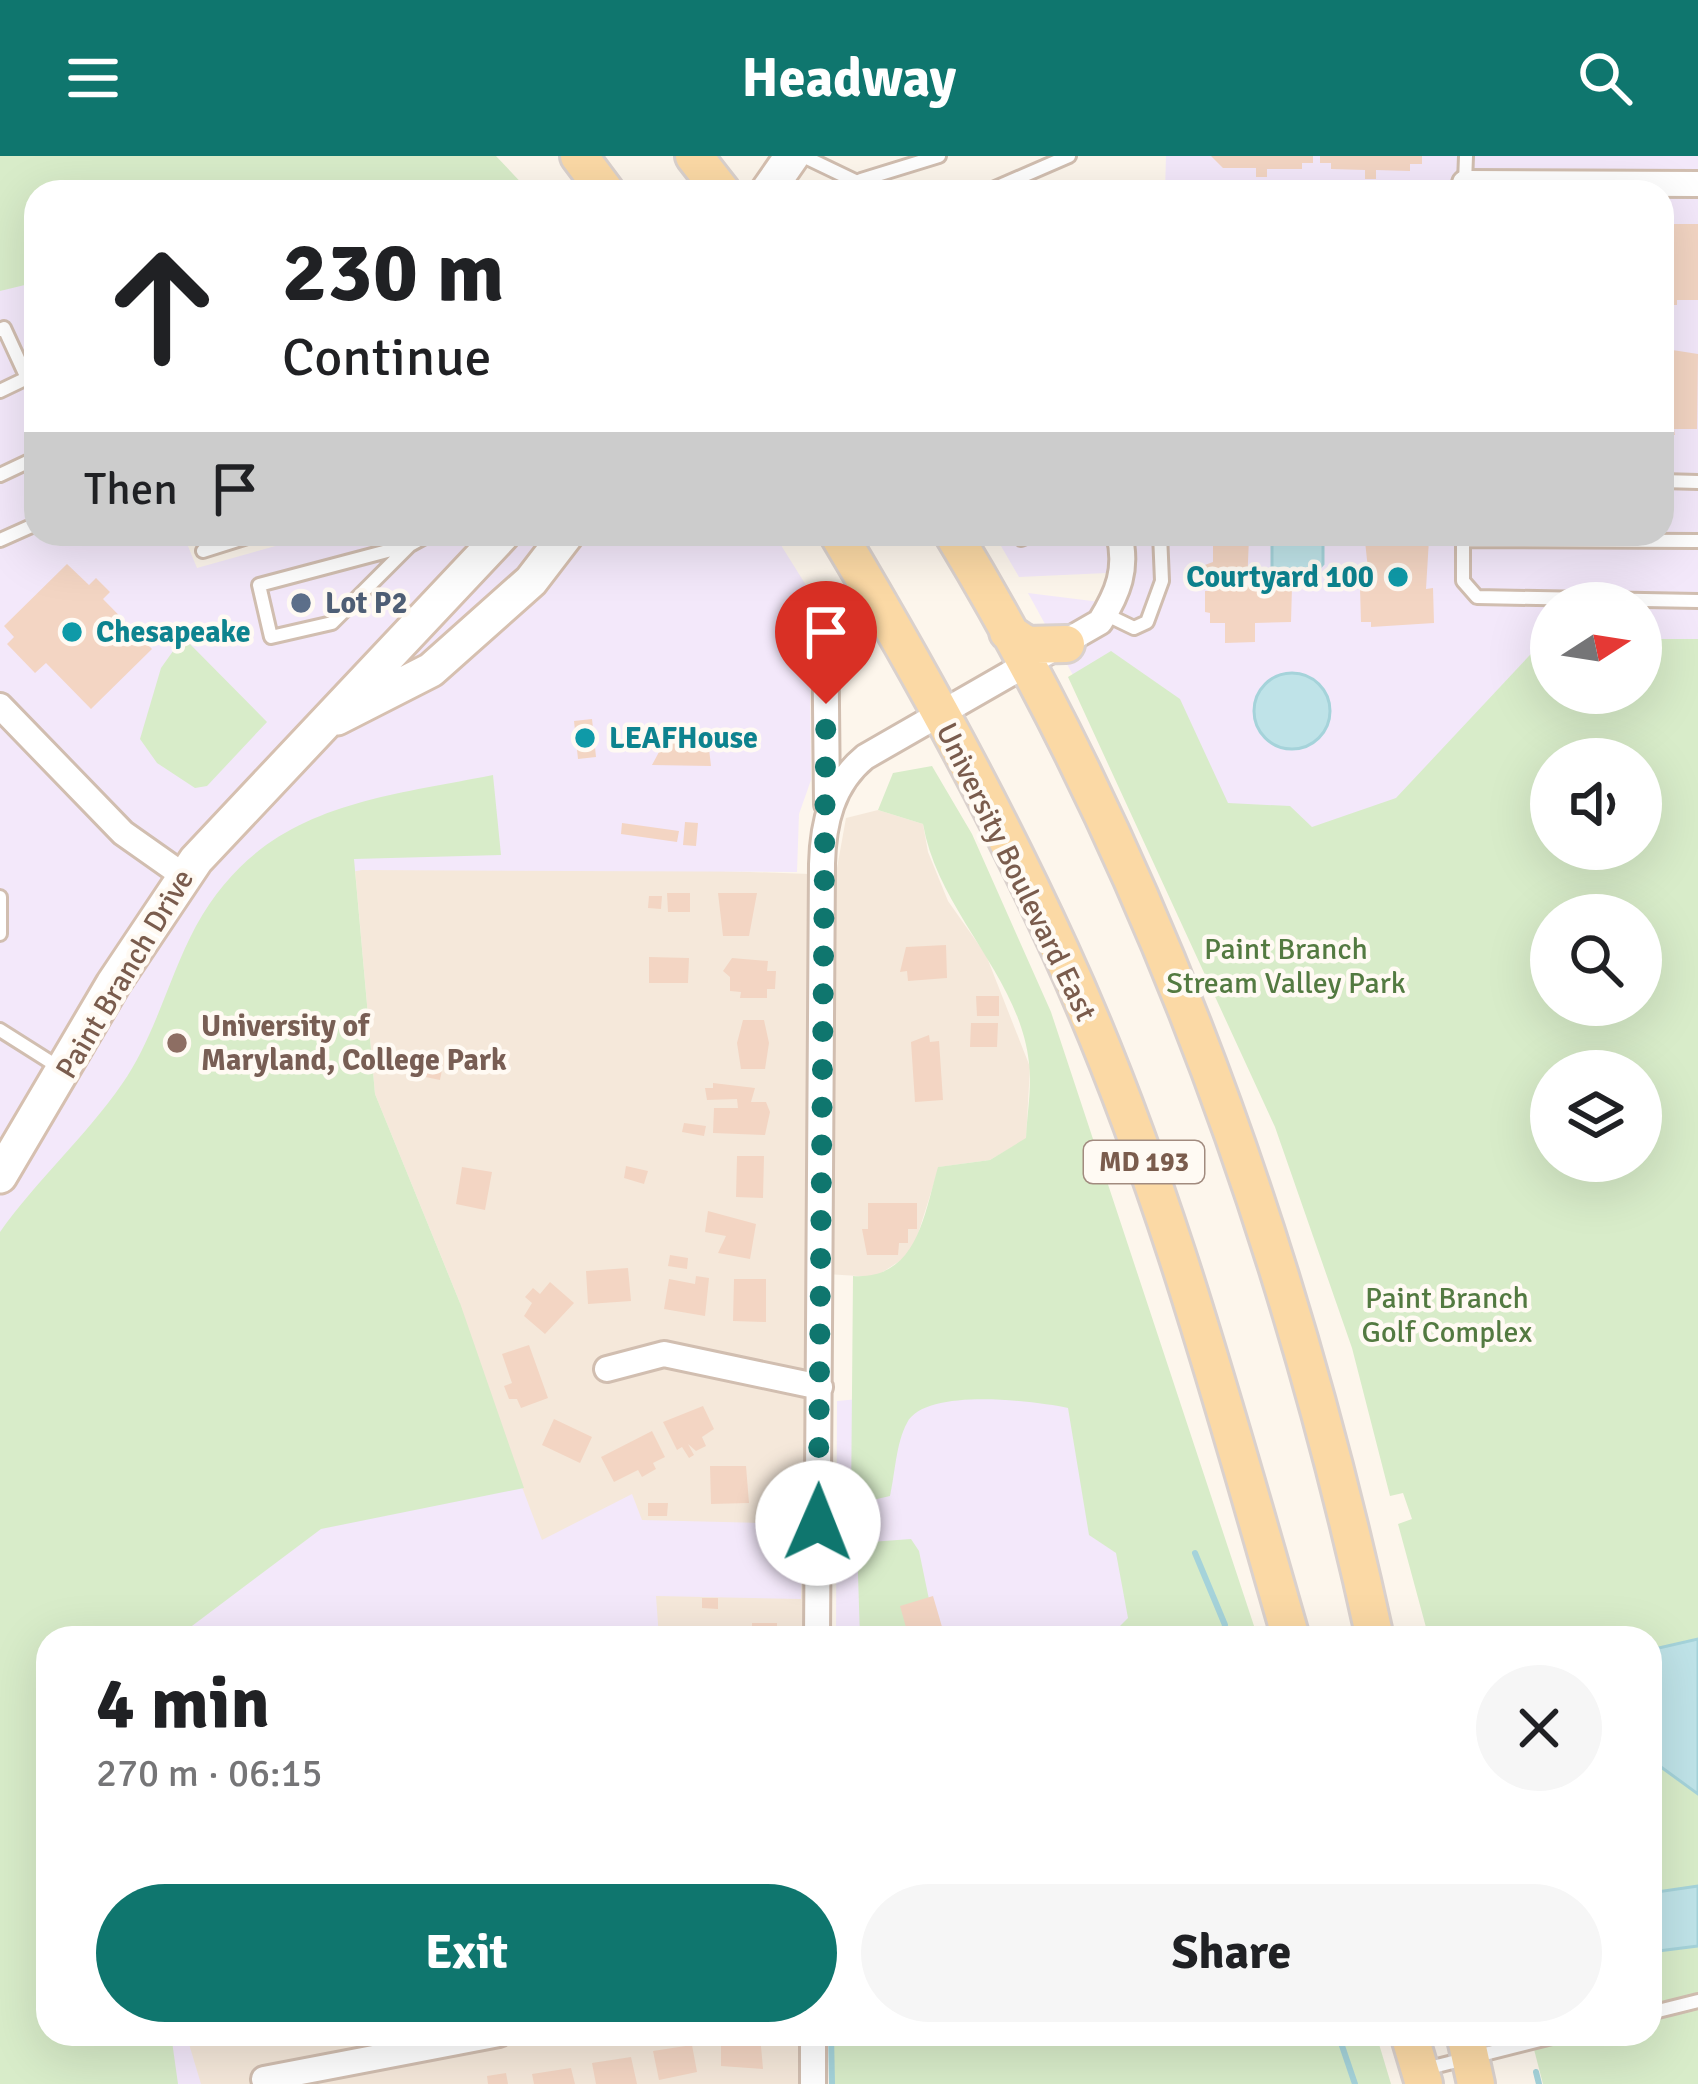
<!DOCTYPE html>
<html lang="en">
<head>
<meta charset="utf-8">
<style>
	:root { --surface:#fff; --page:#f6f6f6; --text:#202124; --muted:#757577; --accent:#0f766e }
	body { margin:0; font-family:Signika,sans-serif; background:var(--page); color:var(--text); height:100vh; display:flex; flex-direction:column; font-size:45px; white-space:nowrap }
	* { box-sizing:border-box; margin:0 }
	p { font-size:39px; color:var(--muted) }
	.icon { flex:none; width:66px; height:66px; fill:none; stroke:currentColor; stroke-width:2; stroke-linecap:round; stroke-linejoin:round }
	.map { position:relative; flex:1; overflow:hidden }
	.sheet { position:absolute; left:36px; top:1470px; width:1626px; height:420px; display:flex; flex-direction:column; background:var(--surface); border-radius:36px; box-shadow:0 12px 48px #0002 }
	.sheet>* { flex:none }
	.banner { position:absolute; left:24px; top:24px; width:1650px; height:366px; border-radius:36px; box-shadow:0 12px 48px #0002; background:#fff; color:var(--text); overflow:hidden }
	.needle { width:78px; rotate:78deg }
	.controls { position:absolute; left:1530px; top:426px; display:grid; gap:24px }
	.controls a { display:grid; place-items:center; width:132px; height:132px; border-radius:50%; background:var(--surface); box-shadow:0 12px 48px #0002; font-size:60px }
	.pin { position:absolute; display:grid; place-items:center; width:102px; height:102px; color:#fff; margin:-123px -51px; border-radius:50% 50% 50% 0; rotate:-45deg; box-shadow:0 0 12px #0007 }
	.pin .icon { rotate:45deg }
	.me { position:absolute; width:132px; margin:-66px; rotate:1deg; stroke-linejoin:round; filter:drop-shadow(0 0 9px #0008) }
	.turn { display:flex; align-items:center; gap:42px; height:252px; padding:0 60px; font-size:54px }
	.turn .icon { width:156px; height:156px; stroke-width:2.5 }
	.turn b { display:block; font-size:84px; line-height:102px }
	.then { display:flex; align-items:center; height:114px; padding:0 60px; background:#0003; gap:24px; font-size:45px }
	.round { display:grid; place-items:center; flex:none; width:126px; height:126px; border-radius:63px; background:var(--page) }
	.summary { display:flex; align-items:center; justify-content:space-between; height:204px; padding:0 60px }
	h1 { font-size:72px; font-weight:800; line-height:90px }
	.action { display:flex; gap:24px; margin-top:auto; padding:24px 60px }
	.action a { flex:1; height:138px; border-radius:72px; background:var(--accent); color:#fff; font-size:48px; font-weight:800; line-height:138px; text-align:center }
	.action a+a { background:var(--page); color:var(--text) }
	header { display:flex; justify-content:space-between; align-items:center; height:156px; padding:0 60px; background:var(--accent); color:#fff; font-size:54px; font-weight:800 }
	.map>svg:first-child { display:block }
	.residential { fill:#f5e8da }
	.education { fill:#f3e8fa; fill-rule:evenodd }
	.green { fill:#d8ecc9; fill-rule:evenodd }
	.water { fill:#bfe3e8; stroke:#a5d3da; stroke-width:3 }
	.lines { fill:none; stroke-linecap:round; stroke-linejoin:round }
	.stream { stroke:#a5d3da; stroke-width:6 }
	.building { fill:#f3d5c3 }
	.lane-casing { stroke:#d1beb0; stroke-width:18 }
	.street-casing { stroke:#d1beb0; stroke-width:30 }
	.secondary-casing { stroke:#d6c0b0; stroke-width:39 }
	.primary-casing { stroke:#dad1cd; stroke-width:42 }
	.lane { stroke:#fff; stroke-width:12 }
	.street { stroke:#fff; stroke-width:24 }
	.secondary { stroke:#fff; stroke-width:33 }
	.primary { stroke:#fbd9a5; stroke-width:36 }
	.route { stroke:#0f766e; stroke-width:21; stroke-dasharray:0 37.8 }
	.culture-dot { fill:#0f9aa8; stroke:#fffaf3; stroke-width:4.5 }
	.service-dot { fill:#5c6f8a; stroke:#fffaf3; stroke-width:4.5 }
	.education-dot { fill:#8d6e63; stroke:#fffaf3; stroke-width:4.5 }
	.labels { text-anchor:middle; dominant-baseline:central; stroke-width:9; stroke-linejoin:round; paint-order:stroke }
	.shield { fill:#fffaf3; stroke:#a28b7f; stroke-width:3 }
	.shield-label { font-size:27px; font-weight:bold; fill:#7a5c4d }
	.culture-label { font-size:30px; font-weight:bold; fill:#0d838f; stroke:#fffaf3; text-anchor:start }
	.service-label { font-size:30px; font-weight:bold; fill:#4e5e75; stroke:#fffaf3; text-anchor:start }
	.street-label { font-size:30px; fill:#7a5c4d; stroke:#fffaf3 }
	.park-label { font-size:30px; fill:#537a41; stroke:#fffaf3 }
	.education-label { font-size:30px; font-weight:bold; fill:#785e54; stroke:#fffaf3; text-anchor:start }
</style>
</head>
<body>
<header><svg class="icon" aria-label="menu" viewBox="0 0 24 24"><path d="M4 6h16M4 12h16M4 18h16"/></svg>Headway<svg class="icon" aria-label="search" viewBox="0 0 24 24"><circle cx="10" cy="10" r="6"/><path d="M15 15l6 6"/></svg></header>
<div class="map">
<svg width="1698" height="1928" viewBox="0 0 1698 1928">
	<rect width="100%" height="100%" fill="#fdf6ec"/>
	<path class="residential" d="M878,654l45,14 5,28 20,49 38,54 44,112 -4,72 -36,21 -51,7 -27,86 -37,24 -66,-4 -6,365h-627l284,-335 -85,-209 -21,-236 456,16 27,-6 9,-50z
		M171,1878h633v50h-626z"/>
	<path class="education" d="M0,0h50l-14,36v342h147l14,34 122,-34h455l35,56 2,190 -12,34 -2,58 -435,-2 -68,13 248,657 90,-46 10,26 161,4 -2,75 -145,-3 3,42h-611v396h138l15,50h-201z
		M1166,0h532v1409l-596,-837 -74,-135 72,9 7,-29 -88,4 -25,-43h668v-342h-497zM1551,447h90v90h-90zM1551,603h90v90h-90zM1551,759h90v90h-90zM1551,915h90v90h-90z
		M1163,1215l73,267h-400l1,-237z"/>
	<path class="green" d="M0,0h496l34,36h-494v96l-3,-5 -33,8z
		M183,481l84,85 -60,64 -12,2 -38,-25 -17,-24 21,-71z
		M1641,483h57v1445h-155l-13,-50h120v-396h-212l-2,-8 -9,1 -29,-107 14,-5 -9,-26 -13,3 -38,-148 -77,-221 -207,-450 43,-26 69,48 48,104 62,3 22,21 84,-29 148,-158h7v53h90zM1551,603h90v90h-90zM1551,759h90v90h-90zM1551,915h90v90h-90z
		M932,610l40,68 79,178 207,626h-150l20,-20 -12,-65 -27,-18 -21,-127c-33,-7 -143,-21 -161,15 -11,20 -12,51 -17,73l-39,9 2,-229c64,4 71,-61 85,-109l52,-7 36,-22c1,-24 6,-51 3,-75 -9,-87 -91,-151 -106,-239l-45,-14 15,-37z
		M493,619l8,80 -147,4 21,235 85,209 64,185 -203,41 -145,109h-128v396h123l7,50h-178v-852c37,-52 86,-96 122,-148 33,-47 47,-108 74,-158 66,-120 176,-127 297,-151z
		M911,1383l8,12 18,87h-77l-3,-95z
		M831,1878h545l15,50h-562z"/>
	<path class="water" d="M1311,378l12,11v19l-9,10 -23,-5 -19,5v-31h19z
		M1254 555a38 38 0 1 1 76 0a38 38 0 1 1-76 0Z
		M1698,1483v155l-48,-35v-109z
		M1698,1730v60l-48,6v-59z"/>
	<g class="lines">
		<path class="stream" d="M1195,1397l30,72 -3,13
			M831,1878l1,50
			M1338,1878l17,50
			M1536,1916l3,12"/>
	</g>
	<path class="building" d="M1211,0h102v7h-11v6h-35v8h-11v-9h-33z
		M1320,0h102v8h-12v7l-34,-1v9h-11v-9l-34,-1v-6h-11z
		M1669,68h29v76h-21v5h-10l-5,-14v-59h7z
		M1666,193l32,5 -1,75h-23l1,6h-9l-4,-15z
		M1385,378l44,5 -3,50 7,-1 1,35 -63,4v-5h-10l-1,-34h10l-5,-47h21z
		M1213,381l36,1 -2,47 45,2 -1,35 -36,1v19l-30,1v-20h-15v-10l-5,-1v-21h9v-4h-11l-1,-21 11,-4z
		M67,408l22,21 7,-7 14,14 -7,7 49,50 -61,60 -45,-46 -11,10 -28,-29 7,-7 -10,-11z
		M592,563l4,38 -18,2 -4,-38z
		M666,583l42,1 3,26 -59,-1z
		M685,666l13,1 -2,23 -13,-1z
		M622,667l57,8 -2,11 -56,-8z
		M667,737h23v19h-22z
		M718,737h39l-8,43h-26z
		M649,740h13l-1,13 -13,-1z
		M946,789l1,33 -39,3 -1,-10 -7,1 6,-25z
		M649,801l40,1 -1,25h-39z
		M732,802l36,3 -1,10h9l-1,18h-8v9h-27l1,-6 -11,-1v-14l-7,-6z
		M976,840h23v20h-22z
		M743,864h21l5,23 -4,26h-24l-4,-26z
		M971,867h27l-1,24h-27z
		M929,879l1,7 9,-1 4,59 -28,2 -4,-60z
		M400,895l44,9 -4,20 -44,-9z
		M713,927l42,5 -4,14h15l4,10 -5,23 -52,-2 1,-25h24l-1,-9 -30,1 -2,-12h8z
		M684,967l22,3 -2,10 -22,-4z
		M737,1000h27l-1,42 -27,-1z
		M626,1010l22,5 -4,13 -20,-6z
		M462,1011l30,5 -7,38 -29,-6z
		M868,1047h49v26h-9v14h-9l-1,12h-31l-5,-26h6z
		M708,1055l48,13 -6,35 -32,-6 8,-17 -21,-4z
		M670,1099l18,3 -1,11 -19,-3z
		M628,1112l3,33 -43,3 -2,-33z
		M696,1120l13,2 -4,38 -41,-7 5,-30 26,5z
		M734,1123h32v43l-33,-1z
		M550,1126l24,21 -29,31 -21,-18 8,-13 -7,-6 8,-9 7,6z
		M529,1189l19,53 -27,10 -4,-9h-8l-5,-13 8,-3 -10,-29z
		M703,1250l11,23 -12,8 4,9 -10,5 -8,-7 6,11 -5,3 -7,-11 -5,3 -14,-28z
		M554,1263l38,18 -12,26 -38,-18z
		M652,1275l13,26 -12,6 3,6 -14,8 -4,-7 -24,12 -13,-25z
		M710,1310h36l3,37 -38,1z
		M648,1347h20l-1,13h-19z
		M933,1440l12,41 -36,1 -9,-32z
		M702,1442h16v11l-16,-1z
		M752,1467h25v10h13v5h-38z
		M760,1879l3,34 -42,-3v-28z
		M692,1889l5,27 -38,8 -6,-29z
		M631,1901l6,27h-41l-4,-21z
		M571,1912l4,16h-41l-2,-10z
		M506,1917l2,11h-20l-1,-8z"/>
	<g class="lines">
		<defs>
			<path id="lane" d="M803,0l75,36
				M861,24l78,-24
				M1465,27l1,-27
				M986,36l83,-36
				M0,174l4,-2 23,50 -27,13
				M0,319l36,-17
				M1662,325l36,1
				M1463,378v47l14,16 221,4
				M1021,383l12,-5
				M0,384l36,-16
				M1463,384l235,1
				M410,389l-78,78 -61,14 -12,-52 151,-40 20,-11
				M203,395l54,-17
				M1105,458l29,14 13,-6 15,-41 -2,-47
				M0,741v37
				M0,874l60,38
				M1650,1857l48,-12
				M1425,1913l139,-35"/>
			<path id="street" d="M1465,36v-9l233,1
				M825,452l2,196
				M0,550l123,127 61,43
				M607,1213l57,-15 156,33
				M817,1482l5,-774c1,-41 10,-80 43,-107l235,-135c18,-29 28,-53 19,-88
				M264,1923l235,-45
				M813,1928v-50"/>
			<path id="secondary" d="M767,36l25,-36
				M337,562l94,-48 100,-89 36,-47
				M0,1020l113,-192 83,-124 307,-326"/>
			<path id="primary" d="M579,0l27,36
				M694,0l28,36
				M838,378c80,134 157,274 222,416 101,220 164,456 231,688
				M953,378c204,338 338,719 422,1104
				M1008,476l19,13 39,-1
				M1409,1878l15,50
				M1465,1878l11,50"/>
		</defs>
		<use href="#lane" class="lane-casing"/>
		<use href="#street" class="street-casing"/>
		<use href="#secondary" class="secondary-casing"/>
		<use href="#primary" class="primary-casing"/>
		<use href="#lane" class="lane"/>
		<use href="#street" class="street"/>
		<use href="#secondary" class="secondary"/>
		<use href="#primary" class="primary"/>
	</g>
	<g class="lines">
		<path class="route" d="M818,1367l8,-819"/>
	</g>
	<g class="culture-dot">
		<circle cx="1398" cy="421" r="12"/>
		<circle cx="72" cy="476" r="12"/>
		<circle cx="585" cy="582" r="12"/>
	</g>
	<circle class="service-dot" cx="301" cy="447" r="12"/>
	<circle class="education-dot" cx="177" cy="887" r="12"/>
	<g class="labels">
		<rect class="shield" x="1084" y="985" width="120" height="42" rx="9"/>
		<g class="shield-label">
			<text x="1144" y="1006">MD 193</text>
		</g>
		<g class="culture-label">
			<text x="1374" y="421" text-anchor="end">Courtyard 100</text>
			<text x="96" y="476">Chesapeake</text>
			<text x="609" y="582">LEAFHouse</text>
		</g>
		<g class="service-label">
			<text x="325" y="447">Lot P2</text>
		</g>
		<g class="street-label">
			<text transform="translate(1016 716) rotate(64)">University Boulevard East</text>
			<text transform="translate(125 818) rotate(-59)">Paint Branch Drive</text>
		</g>
		<g class="park-label">
			<text x="1286" y="793">Paint Branch<tspan x="1286" dy="34">Stream Valley Park</tspan></text>
			<text x="1447" y="1142">Paint Branch<tspan x="1447" dy="34">Golf Complex</tspan></text>
		</g>
		<g class="education-label">
			<text x="201" y="870">University of<tspan x="201" dy="34">Maryland, College Park</tspan></text>
		</g>
	</g>
</svg>
<div class="controls">
<a><svg class="needle" viewBox="-14 -14 28 28"><path d="M0-13l5 13h-10z" fill="#e53935"/><path d="M0 13l5-13h-10z" fill="#757577"/></svg></a>
<a><svg class="icon" aria-label="sound" viewBox="0 0 24 24"><path d="M4 9h4l5-4v14l-5-4H4zM17 9q2 3 0 6"/></svg></a>
<a><svg class="icon" aria-label="search" viewBox="0 0 24 24"><circle cx="10" cy="10" r="6"/><path d="M15 15l6 6"/></svg></a>
<a><svg class="icon" aria-label="layers" viewBox="0 0 24 24"><path d="M12 4l9 5-9 5-9-5zM3 14l9 5 9-5"/></svg></a>
</div>
<div class="pin" style="left:826px;top:548px;background:#d93025"><svg class="icon" aria-label="arrive" viewBox="0 0 24 24"><path d="M6 21V4h12l-3 4 3 4H6"/></svg></div>
<svg class="me" style="left:818px;top:1367px" viewBox="-20 -20 40 40"><circle r="19" fill="#fff"/><path d="M0-13L10 11 0 6-10 11z" fill="#0f766e"/></svg>
<div class="banner">
<div class="turn"><svg class="icon" aria-label="ahead" viewBox="0 0 24 24"><path d="M12 20V5M6 11l6-6 6 6"/></svg><div><b>230 m</b>Continue</div></div>
<div class="then">Then<svg class="icon" aria-label="arrive" viewBox="0 0 24 24"><path d="M6 21V4h12l-3 4 3 4H6"/></svg></div>
</div>
<section class="sheet">
<div class="summary"><div><h1>4 min</h1><p>270 m · 06:15</p></div><a class="round"><svg class="icon" aria-label="close" viewBox="0 0 24 24"><path d="M6 6l12 12M18 6L6 18"/></svg></a></div>
<div class="action"><a>Exit</a><a>Share</a></div>
</section>
</div>
</body>
</html>
